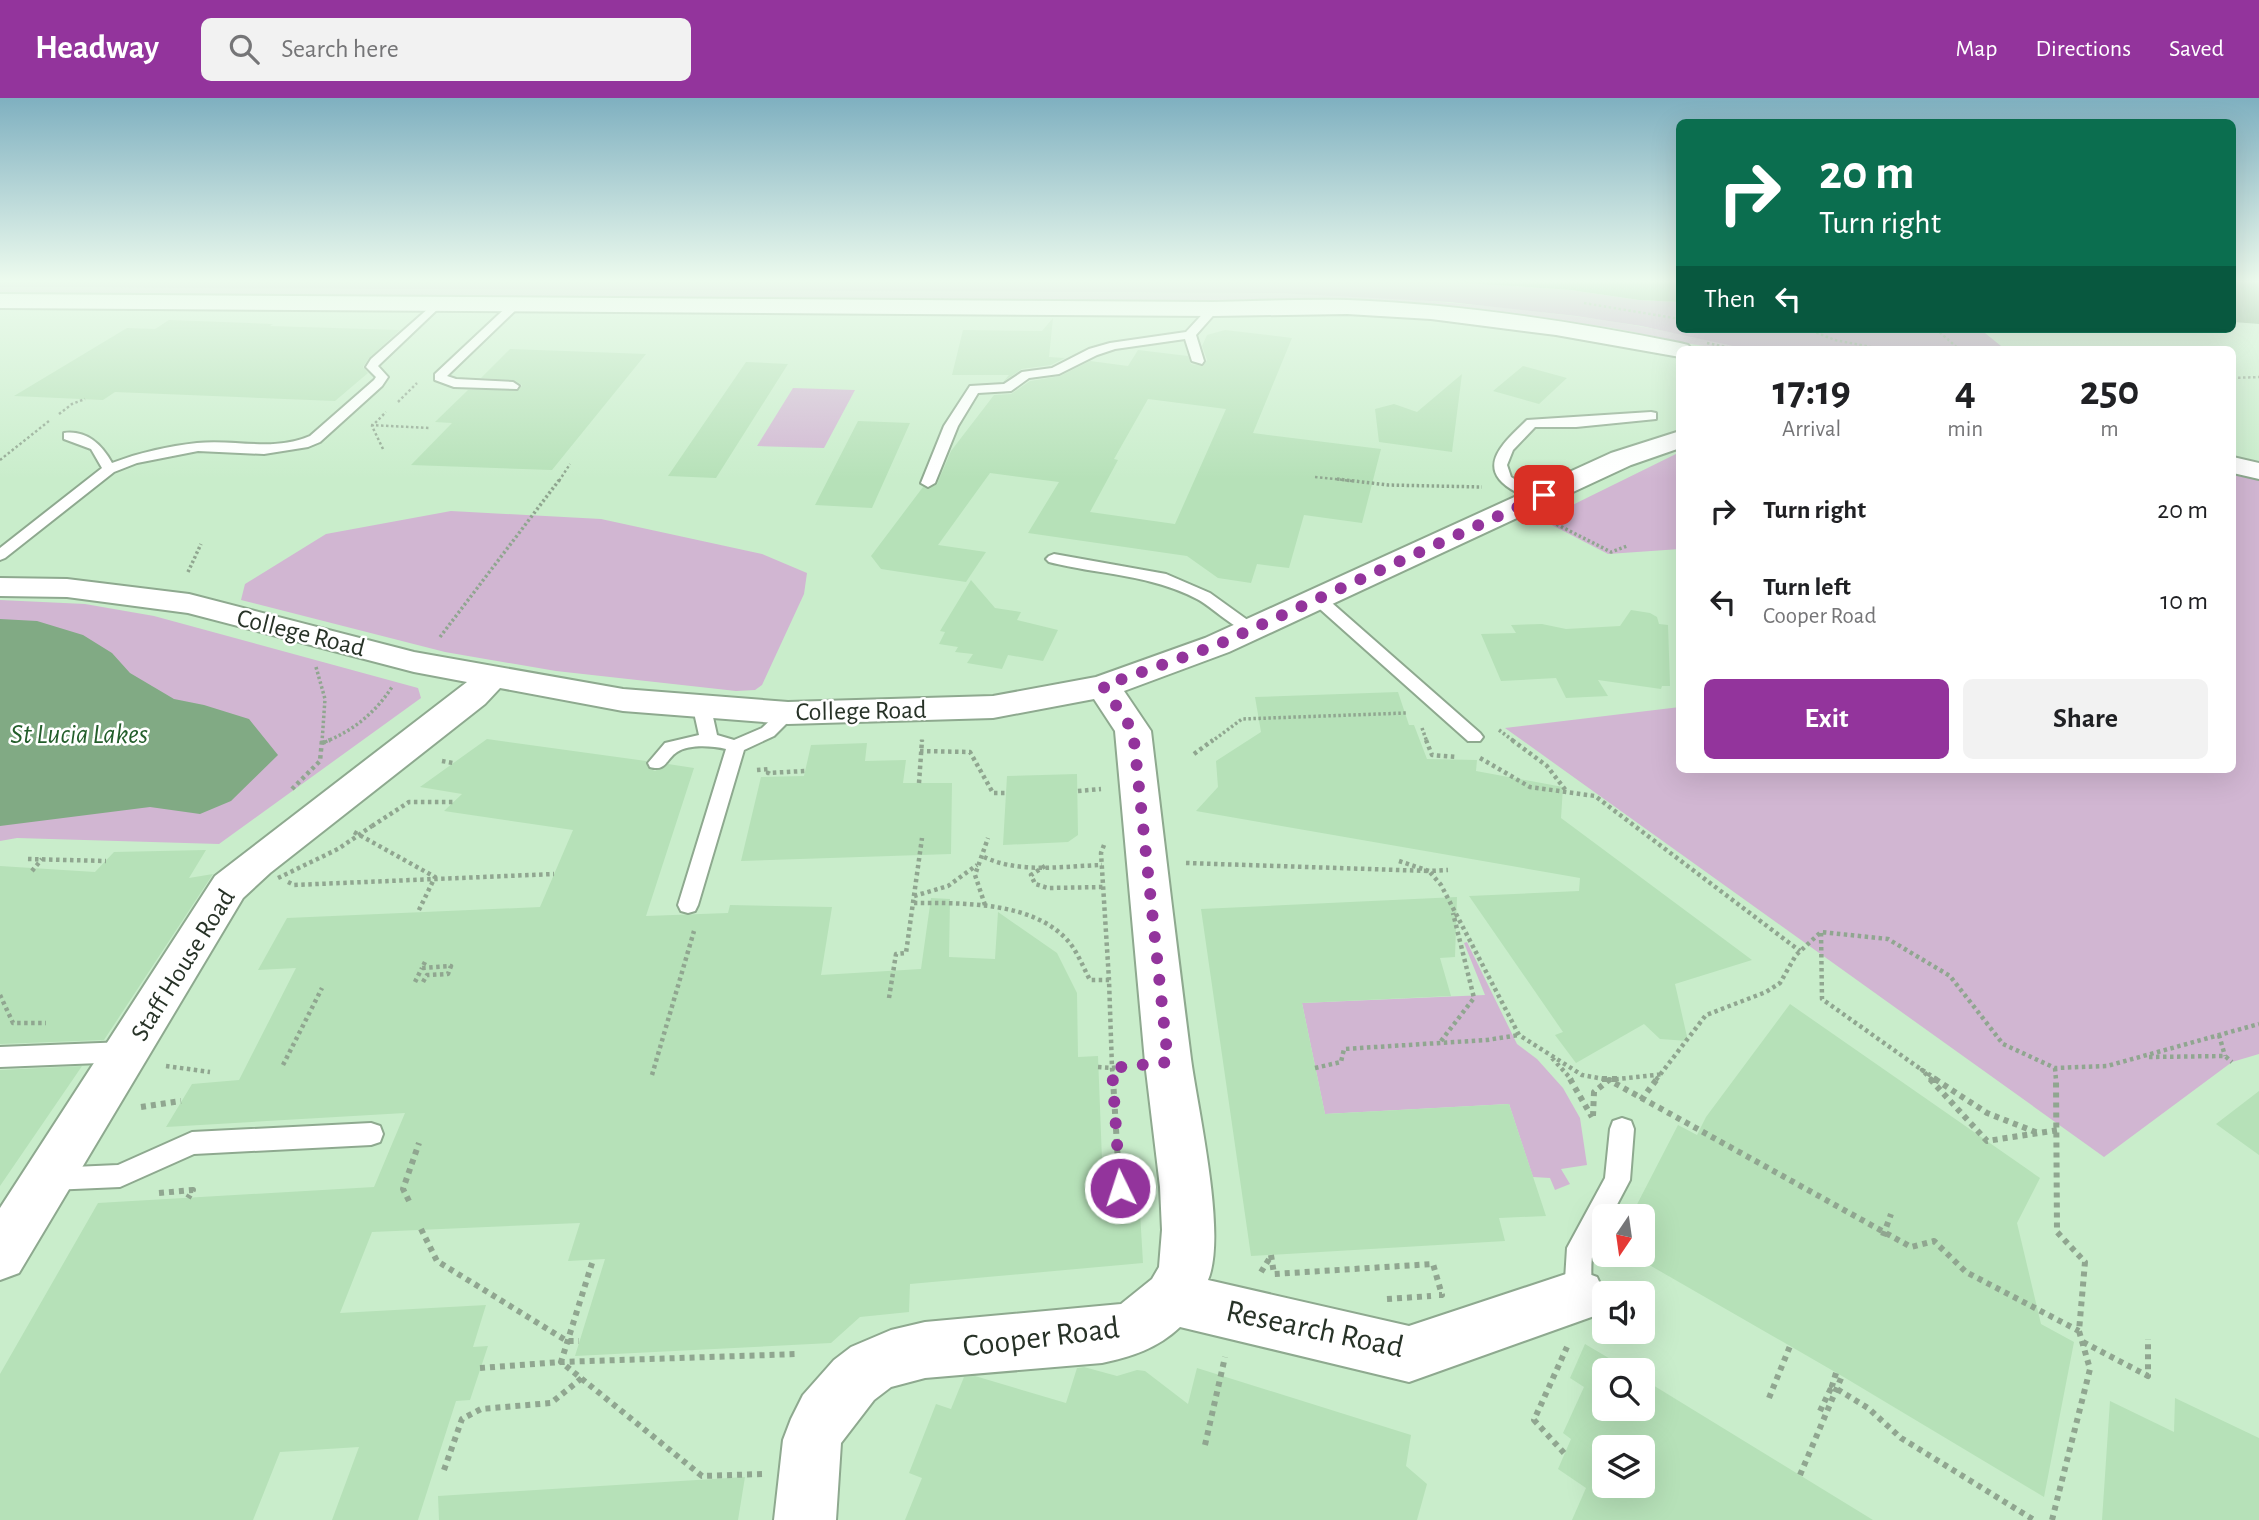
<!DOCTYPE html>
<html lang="en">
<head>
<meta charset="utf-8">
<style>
	:root { --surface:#fff; --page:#f2f2f2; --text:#202124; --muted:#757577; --accent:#93349c }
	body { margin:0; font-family:"Alegreya Sans",sans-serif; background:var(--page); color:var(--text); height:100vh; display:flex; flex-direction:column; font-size:26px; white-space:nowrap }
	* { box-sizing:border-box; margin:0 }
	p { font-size:23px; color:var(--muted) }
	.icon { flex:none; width:38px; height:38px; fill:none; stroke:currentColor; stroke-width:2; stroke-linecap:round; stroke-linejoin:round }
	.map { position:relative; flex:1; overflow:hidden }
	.side { position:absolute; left:1676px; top:248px; width:560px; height:427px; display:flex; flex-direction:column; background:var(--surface); border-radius:10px; box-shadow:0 7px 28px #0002 }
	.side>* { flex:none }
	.hud { position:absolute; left:1676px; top:21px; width:560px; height:214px; border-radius:10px; box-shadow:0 7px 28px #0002; background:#0b6e4f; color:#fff; overflow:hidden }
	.needle { width:46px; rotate:193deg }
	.tools { position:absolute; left:1592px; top:1106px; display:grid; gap:14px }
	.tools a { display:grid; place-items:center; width:63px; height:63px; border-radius:10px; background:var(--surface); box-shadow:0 7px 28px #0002; font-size:35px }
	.pin { position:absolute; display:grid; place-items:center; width:60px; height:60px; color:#fff; margin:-30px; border-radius:14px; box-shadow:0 4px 10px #0006 }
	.me { position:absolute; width:77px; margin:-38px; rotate:356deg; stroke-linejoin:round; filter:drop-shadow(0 0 5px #0008) }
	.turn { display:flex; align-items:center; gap:24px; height:147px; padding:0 28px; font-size:32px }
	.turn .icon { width:91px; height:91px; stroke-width:2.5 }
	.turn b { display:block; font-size:49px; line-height:60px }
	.then { display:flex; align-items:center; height:66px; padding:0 28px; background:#0003; gap:14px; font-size:26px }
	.eta { display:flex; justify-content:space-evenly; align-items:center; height:119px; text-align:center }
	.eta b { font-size:42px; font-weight:700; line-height:49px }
	.cta { display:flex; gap:14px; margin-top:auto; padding:14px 28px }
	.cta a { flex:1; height:80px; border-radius:10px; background:var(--accent); color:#fff; font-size:28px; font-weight:700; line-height:80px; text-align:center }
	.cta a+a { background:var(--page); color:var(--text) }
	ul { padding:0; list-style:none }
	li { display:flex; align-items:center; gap:21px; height:91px; padding:0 28px }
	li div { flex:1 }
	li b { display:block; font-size:26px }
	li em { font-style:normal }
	header { display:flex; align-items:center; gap:42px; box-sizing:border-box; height:98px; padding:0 35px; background:var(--accent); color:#fff }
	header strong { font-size:33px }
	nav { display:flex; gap:38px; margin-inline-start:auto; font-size:24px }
	.search { width:490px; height:63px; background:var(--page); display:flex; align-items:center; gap:18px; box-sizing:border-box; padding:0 24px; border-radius:10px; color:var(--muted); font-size:26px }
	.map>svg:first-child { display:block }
	.built { fill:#c9edcb; fill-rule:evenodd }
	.green { fill:#d1b6d2 }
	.forest { fill:#c29cc5 }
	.water { fill:#81aa84 }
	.building { fill:#b6e1b8; fill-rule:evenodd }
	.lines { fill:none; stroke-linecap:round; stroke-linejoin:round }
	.service-casing { stroke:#8ea98f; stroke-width:4 }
	.minor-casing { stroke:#8ea98f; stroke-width:4 }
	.path-far3 { stroke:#90a690; stroke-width:2.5; stroke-dasharray:2.5 2.5; stroke-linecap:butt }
	.path-far2 { stroke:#90a690; stroke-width:3.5; stroke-dasharray:2.5 2.5; stroke-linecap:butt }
	.path-far1 { stroke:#90a690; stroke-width:4.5; stroke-dasharray:3.5 3.5; stroke-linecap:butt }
	.path { stroke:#90a690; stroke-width:6; stroke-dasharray:5 5; stroke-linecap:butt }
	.service { fill:#fff; fill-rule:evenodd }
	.minor { fill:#fff; fill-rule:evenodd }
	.path-bridge-far1 { stroke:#90a690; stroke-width:4.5; stroke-dasharray:3.5 3.5; stroke-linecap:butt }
	.path-bridge { stroke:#90a690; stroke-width:6; stroke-dasharray:5 5; stroke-linecap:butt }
	.route { stroke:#93349c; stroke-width:12; stroke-dasharray:0 21.6 }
	.labels { text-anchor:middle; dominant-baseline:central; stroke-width:5; stroke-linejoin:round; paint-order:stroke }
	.street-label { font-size:26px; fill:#273227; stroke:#fff }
	.water-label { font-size:28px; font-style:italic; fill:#235e2b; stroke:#fff }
	.near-street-label { font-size:32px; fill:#273227; stroke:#fff }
</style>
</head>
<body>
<header>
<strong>Headway</strong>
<div class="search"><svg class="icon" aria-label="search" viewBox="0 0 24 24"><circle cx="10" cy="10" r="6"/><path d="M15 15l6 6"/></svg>Search here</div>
<nav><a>Map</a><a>Directions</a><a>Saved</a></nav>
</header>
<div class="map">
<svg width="2259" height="1422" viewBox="0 0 2259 1422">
	<rect width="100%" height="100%" fill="#d8f6d9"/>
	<path class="built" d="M0,182h1421l259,22v27h553v-7l26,2v1196h-2259zM1680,252h553v420h-553zM1605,1118h38v39h-38zM1605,1195h38v39h-38zM1605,1272h38v39h-38zM1605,1349h38v39h-38z"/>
	<path class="green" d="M0,189l1278,6c99,3 197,10 296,23 60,7 119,21 177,34 -53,0 -105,-18 -158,-25 -98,-12 -195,-18 -294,-24l-1299,-5z
		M793,290l62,2 -31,58 -67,-2z
		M1680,354v97l-72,5 -66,-34z
		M2233,377l26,5v574l-27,8 -128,95 -599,-429 175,-21v63h553z
		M451,413l150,8 161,35 45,19 -3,21 -42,91 -7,5 -19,1 -180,-20 -111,-19 -204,-52 4,-16 81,-50z
		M0,502l85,4 69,12 264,72 3,10 -202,146 -202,-6 -17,3z
		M1467,844l50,102 20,15 26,29 17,30 7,47 -26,4 9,15 -15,6 -5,-12 -17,-1 -24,-73 -184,10 -23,-111 183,-8 -21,-52z"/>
	<path class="forest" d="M0,182h1421l149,10 69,10 41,2v27h300l26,21h-255l-110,-24 -65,-10 -127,-14 -171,-9 -1278,-6z"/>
	<path class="water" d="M1421,182h259v22l-41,-2 -69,-10z
		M2233,182h26v44l-26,-2z
		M0,521l37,2 46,14 29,18 18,20 44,26 30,6 45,14 29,36 -47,46 -31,13 -50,-7 -150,19z"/>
	<path class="building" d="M1053,220l-4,39 16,1 -14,7 -29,4 -18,12 5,-6h-57l11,-45 79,1z
		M169,222l104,4 -3,2 130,4 -31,28 -6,9 5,6 -33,28 -220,-9 -12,8 -89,-4 113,-68 28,1z
		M1225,232l67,8 -39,95 128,16 -19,74 -58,-8 -15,53 -32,-4 -6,19 -33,-5 -31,-22 -159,-23 31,-51 -69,-9 -52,72 48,7 -20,30 -85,-13 -10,-13 52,-69 6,2 8,-5 14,-33 43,-56 17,-1 19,-13 30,-5 30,-15 38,5 10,-16 50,6 3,8 12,2 4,-6 -5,-14 5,-11zM1148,301l78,10 -51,115 -85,-12 28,-52 -4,-1z
		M510,251l136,5 -94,116 -141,-5 41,-42 -17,-1 33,-32h51l3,-5 -8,-5 -33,-2z
		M746,264l42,2 -72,114 -48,-2z
		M1523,268l44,12 -28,26 -46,-13z
		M1462,276l-10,78 -73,-10 -4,-33 19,-5 23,8z
		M858,323l52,2 -38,85 -57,-3z
		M971,482l24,28 26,4 -4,8 41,10 -15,31 -35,-6 -6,14 -35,-6 6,-9 -18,-2 3,-5 -19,-3 6,-12 -5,-1z
		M1631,512l19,3 7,4 2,7 9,1 2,61h-8l-1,3 -63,-9 10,16 -42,2 -10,-20 -55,3 -20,-47 35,-1 -5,-8 31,-1 24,5 54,-3z
		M1398,594l11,33h5l13,34 50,1 -1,11 87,16 -2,31 191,142 -77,24 13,57 -28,-2 -16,-15 -68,39 -21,-28 8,-3 -94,-136 110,-5 1,-13 -384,-67 22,-24 -2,-26 45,-29 -6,-35z
		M487,641l159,22 2,7 7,3 13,-7 26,4 -48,148 82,-3 2,-8 102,2 -11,68 100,-6 10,-71 19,1 -1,58 46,2 3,-47 59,41 20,40 1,64 20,-1 6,156h36l3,51 -233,21 -1,28 -49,5 -29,26 -256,13 30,-97 -37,2 12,-38 -208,9 -32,81 146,-8 -13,42 15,-1 -18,54 -14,1 -38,119h-86l27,-73 -79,5 -27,68h-253v-146l98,-171 276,-16 31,-74 -239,14 26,-43 47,-4 57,-112 -38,2 29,-52 253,-11 33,-77 -129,-19 18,-17 -42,-7z
		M867,645l-2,18 41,-1 -3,23h49l-1,71 -210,7 20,-84 43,-1 7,-31z
		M1077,676l1,61 -10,7 -65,3 4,-69z
		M206,752l-17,28 24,-4 -109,166 -104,4v-178l95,6 19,-20z
		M1457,799l-2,60 -15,1 11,38 -149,7 23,111 184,-10 37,112 -47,2 6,23 -254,15 -50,-347z
		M1790,906l250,174 -23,45 24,101 33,18 -30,155 -202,-121 -210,-121h11v-39h-12l47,-91 19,10 9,-18z
		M82,968l-2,3 -80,117v-116z
		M2259,993v64l-43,-31z
		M1585,1246l44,26h-24v39h38v-30l230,141h-301l14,-32 -28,-19 13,-30 -8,-6 21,-46 -14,-9zM1605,1349h38v39h-38z
		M1084,1269l33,9 20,-6 8,1 43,33 9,-36 214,67 -5,31 21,18 -10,36h-512l17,-42 -13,-5 27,-69 15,5 13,-32 11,-1 91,27 11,-35z
		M2175,1300l84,40v82h-157l8,-119 64,31z
		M745,1379l-7,43h-299l-1,-24z"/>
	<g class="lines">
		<defs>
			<path id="service" d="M438,202l6,3 -2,2 -62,59 -2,2 10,11 -6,9 -62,56 -12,5 -44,7 -66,-3 -61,12 -23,9 -109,86 -5,2v-12l102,-80 -11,-19 -27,-10v-6c23,-3 38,12 48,30 26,-10 57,-17 85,-20 39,-4 76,9 113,-7l64,-56 2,-3 -10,-10 5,-8z
				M513,203l10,2 -76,73 9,3 57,3 6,4 -2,3 -63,-2 -19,-7v-6z
				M1209,209l10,2 -23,26 8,26 -2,3 -10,-3 -7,-22 -70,10 -18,6 -38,19 -30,4 -18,13 -33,2 -20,33 -23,57 -7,4 -7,-4 23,-57 26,-40 34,-2 18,-12 30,-4 37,-19 21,-6 76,-11z
				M1651,314l5,1v6l-80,8h-41l-22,23 -6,15 4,12 30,18v6c-10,2 -17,-4 -25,-9 -43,-23 -13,-49 11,-72z
				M1054,456l112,20 44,19 50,36 -2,3c-17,5 -45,-25 -61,-33 -47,-25 -98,-24 -148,-37l-3,-3 3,-3z
				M1318,496l6,2 156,137 3,4 -3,4h-12l-156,-139 -2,-3z
				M702,604l9,6 6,27 17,5 28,-12 20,-19h12l3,4 -23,23 -30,14 -46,155 -3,6 -7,2 -7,-2 -3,-6 48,-156c-14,-3 -36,-5 -49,3 -11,7 -11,20 -27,15l-2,-4 17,-20 34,-8 -6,-27z
				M125,944l8,3 4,7 -4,7 -8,3 -125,5v-20z
				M1622,1020l9,3 3,8 -4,51 -19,36h-6c0,14 -7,20 -11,32 -6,18 1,39 -6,57l-10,4 -10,-4 -4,-9 3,-48 38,-70 5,-49 3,-8z
				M371,1025l9,3 3,8 -3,8 -9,3 -177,9 -74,33 -69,3 -9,-3 -4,-8 4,-8 9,-3 67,-3 74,-33z"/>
			<path id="minor" d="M0,196l1213,8c44,-1 89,-3 134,-2 112,4 223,21 333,43l8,2 4,5h-12v7l-124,-22 -125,-16 -84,-5 -134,2 -1213,-8z
				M1680,333v17l-49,17 -402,187 -105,39 27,40c13,109 26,219 40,328 7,52 36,176 17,221l201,46 169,-56 19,7 8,18 -8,20 -188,67 -229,-55c-22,21 -49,30 -78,36l-177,15 -34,9 -17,13 -33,43 -5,77h-62l9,-80 8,-21 12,-24 31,-35 17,-13 40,-17 34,-8 196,-18 31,-25 7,-12 3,-37 -2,-43 -15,-125 -30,-331 -21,-32 -101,19 -205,6 -165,-13 -123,-23 -15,16 -215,169 -27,25 -224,375 -19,7v-72l215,-332 252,-194 -53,-10 -226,-59 -121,-16 -67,-1v-18l67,1 122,15 225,58 209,37 165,13 205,-6 103,-19 109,-39 406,-185z
				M2233,359l26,6v16l-26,-6z"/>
		</defs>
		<use href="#service" class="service-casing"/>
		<use href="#minor" class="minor-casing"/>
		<path class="path-far3" d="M1584,205l96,16
			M1807,231l28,11 51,10
			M1936,231l24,21
			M1707,245l34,7
			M2233,280l26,-1
			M398,304l19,-19
			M59,316l13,-10 13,-5
			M371,327l58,3
			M383,351l-11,-23 14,-14
			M0,362l49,-39
			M1315,379l38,4
			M559,383l11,-17"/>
		<path class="path-far2" d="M1337,381l51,6 94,2
			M1552,424l59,30 16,-6
			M188,474l13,-28
			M440,539l120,-158
			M316,569l9,32 -3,43
			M1422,630l5,14
			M1499,632l16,12
			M325,644c29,-12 50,-29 67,-55
			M922,644v-5
			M1211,644l31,-23 164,-6"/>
		<path class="path-far1" d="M1426,642l6,15 25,2
			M1512,642l35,26 20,26
			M322,645l8,-3
			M920,653l50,1 23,41h13
			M1194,656l19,-14
			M1480,660l50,29 65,9 205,155
			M442,663l11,2
			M757,672l12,-1 -1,4 37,-2
			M919,685l3,-43
			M292,691l28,-28 2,-21
			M1078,693l23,-2
			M372,728l37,-24h44
			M354,734l81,45 -17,35
			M1104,747l-3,8 8,127
			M984,759c36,17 80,9 118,8
			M28,761l78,2
			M1399,763l30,10 19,-1
			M1186,765l243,8 12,14 78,150 63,40 27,5 55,-6
			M1045,768l-14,9 4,9 13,4 55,-1
			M32,773l10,-12
			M288,784l6,3 260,-11
			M914,798l34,-10 29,-21
			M914,805c48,0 120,-2 155,39 9,11 14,25 21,38h19l3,88 15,-2
			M985,807l-10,-30 13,-37
			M1821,835l1,66 100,71
			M415,884l7,-14
			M423,884l4,-7 21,-1 3,-8 -29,2 3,-6
			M0,897l13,28h33
			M889,900l7,-44 10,-1 16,-115
			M2219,937l6,21
			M1441,943l33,-43 -21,-85
			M2149,959l76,-1 7,6
			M1552,960l20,22
			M283,967l39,-77
			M166,968l44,6
			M1098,969l14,1 1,12
			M1315,970l26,-6 3,-13 143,-9 32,-5
			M2055,970l1,12
			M652,977l42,-144
			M1656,982l50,-65 60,-23 14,-9 16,-28 25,-23 67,7 62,37 53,68 52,24 52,-2 152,-42
			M1932,982l-10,-10 16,10"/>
		<path class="path" d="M1113,981l8,133
			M1570,981l22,38
			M1602,981h19
			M1930,981l57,62 71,-11
			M1935,981l52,34 51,20
			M1641,1002l16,-21
			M141,1009l40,-6
			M1593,1018l1,-24 15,-12 302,167 23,-6 32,31 113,59
			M159,1095l34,-3 -5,8
			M409,1103l-6,-12 16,-46
			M421,1131l16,32 130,80h12
			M1271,1157l3,19 159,-10 9,31h-3
			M1261,1174l10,-16
			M1387,1201l44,-3
			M2083,1244l65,34v-37
			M480,1270l81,-6 32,-102
			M1836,1275l-4,13 36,22 33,30 133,82
			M1769,1300l21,-52
			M1820,1313l12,-25
			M1205,1347l20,-88
			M1564,1355l-30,-33 33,-73
			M444,1372l18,-51 19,-10 70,-6 31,-25
			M762,1376l-60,2 -141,-114 237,-8
			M2052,1422l38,-151 -11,-38 6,-69 -28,-30 -1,-153"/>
		<use href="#service" class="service"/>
		<use href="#minor" class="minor"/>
		<path class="path-bridge-far1" d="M278,780l60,-29 34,-23"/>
		<path class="path-bridge" d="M1883,1138l8,-22
			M1800,1377l42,-99"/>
	</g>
	<linearGradient id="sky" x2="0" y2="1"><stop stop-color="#7fb0c0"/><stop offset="0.48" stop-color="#edfbee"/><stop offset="1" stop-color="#edfbee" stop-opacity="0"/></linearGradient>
	<rect width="2259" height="381" fill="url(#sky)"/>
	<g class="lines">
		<path class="route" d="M1120,1090l-8,-120 56,-6 -35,-331 -30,-45 114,-41 327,-150"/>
	</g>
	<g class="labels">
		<g class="street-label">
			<text transform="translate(301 535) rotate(14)">College Road</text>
			<text transform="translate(861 613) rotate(-1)">College Road</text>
			<text transform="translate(183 867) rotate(-58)">Staff House Road</text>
		</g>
		<g class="water-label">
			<text x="79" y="637">St Lucia Lakes</text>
		</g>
		<g class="near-street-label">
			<text transform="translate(1315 1231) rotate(12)">Research Road</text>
			<text transform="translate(1041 1239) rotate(-7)">Cooper Road</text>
		</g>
	</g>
</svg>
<div class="tools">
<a><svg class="needle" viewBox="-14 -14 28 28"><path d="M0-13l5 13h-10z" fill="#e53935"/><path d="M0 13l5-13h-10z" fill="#757577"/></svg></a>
<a><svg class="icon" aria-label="sound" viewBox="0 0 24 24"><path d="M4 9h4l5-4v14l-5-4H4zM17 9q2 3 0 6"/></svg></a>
<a><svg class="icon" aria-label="search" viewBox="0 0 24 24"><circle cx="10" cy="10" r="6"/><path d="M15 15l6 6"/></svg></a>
<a><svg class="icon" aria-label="layers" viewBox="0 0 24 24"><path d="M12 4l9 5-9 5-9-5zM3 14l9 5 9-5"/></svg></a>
</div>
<div class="pin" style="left:1544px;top:397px;background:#d93025"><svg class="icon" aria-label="arrive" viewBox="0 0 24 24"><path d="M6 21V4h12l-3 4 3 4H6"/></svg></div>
<svg class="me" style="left:1120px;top:1090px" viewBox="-20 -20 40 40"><circle r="17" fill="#93349c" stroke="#fff" stroke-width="3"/><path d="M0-11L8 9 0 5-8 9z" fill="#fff"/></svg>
<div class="hud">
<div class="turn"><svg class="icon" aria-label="right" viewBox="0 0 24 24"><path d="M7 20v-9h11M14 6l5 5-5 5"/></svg><div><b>20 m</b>Turn right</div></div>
<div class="then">Then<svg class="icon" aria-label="left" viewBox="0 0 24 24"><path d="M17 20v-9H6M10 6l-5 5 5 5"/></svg></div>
</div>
<section class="side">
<div class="eta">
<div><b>17:19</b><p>Arrival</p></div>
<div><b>4</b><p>min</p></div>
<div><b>250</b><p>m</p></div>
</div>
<ul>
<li><svg class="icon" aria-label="right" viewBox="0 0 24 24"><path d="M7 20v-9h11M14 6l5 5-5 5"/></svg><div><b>Turn right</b></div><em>20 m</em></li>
<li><svg class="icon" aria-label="left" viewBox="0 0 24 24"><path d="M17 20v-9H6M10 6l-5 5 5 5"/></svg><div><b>Turn left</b><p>Cooper Road</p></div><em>10 m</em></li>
</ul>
<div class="cta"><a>Exit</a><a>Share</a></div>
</section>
</div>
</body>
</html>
